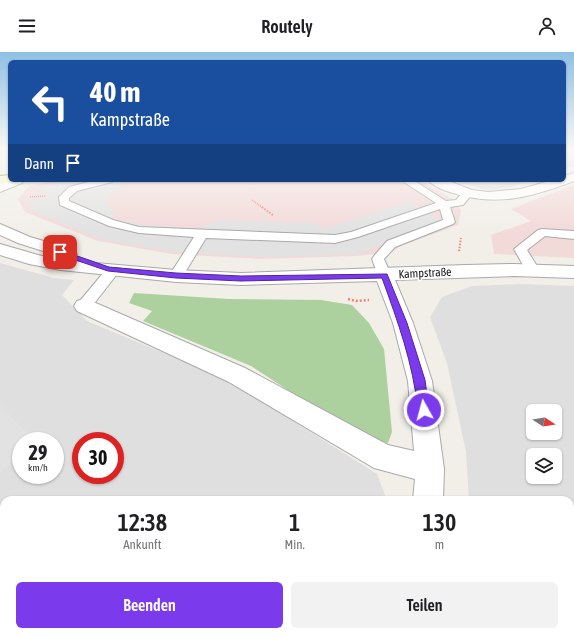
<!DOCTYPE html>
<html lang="de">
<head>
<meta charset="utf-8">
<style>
	:root { --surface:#fff; --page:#f2f2f2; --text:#202124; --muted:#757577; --accent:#7c3aed }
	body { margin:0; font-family:"Asap Condensed",sans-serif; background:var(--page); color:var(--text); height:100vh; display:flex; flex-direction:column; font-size:15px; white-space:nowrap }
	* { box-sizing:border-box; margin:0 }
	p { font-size:13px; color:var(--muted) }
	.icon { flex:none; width:22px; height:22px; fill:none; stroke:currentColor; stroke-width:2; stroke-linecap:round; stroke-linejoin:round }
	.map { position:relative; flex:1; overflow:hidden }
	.details { position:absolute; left:0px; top:444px; width:574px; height:140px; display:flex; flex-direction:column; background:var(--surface); border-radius:12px 12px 0 0; box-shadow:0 1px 3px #0004 }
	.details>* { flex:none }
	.banner { position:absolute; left:8px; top:8px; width:558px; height:122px; border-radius:6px; box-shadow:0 1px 3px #0004; background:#1a4fa0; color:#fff; overflow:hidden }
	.needle { width:26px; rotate:102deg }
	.buttons { position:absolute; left:526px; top:352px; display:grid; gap:8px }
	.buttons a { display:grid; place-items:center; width:36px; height:36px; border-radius:6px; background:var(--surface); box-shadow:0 1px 3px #0004; font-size:20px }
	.speed { position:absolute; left:12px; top:380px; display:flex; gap:8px; font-size:20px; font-weight:700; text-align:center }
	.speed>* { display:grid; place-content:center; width:52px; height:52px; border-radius:50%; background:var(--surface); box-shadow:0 1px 3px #0004; line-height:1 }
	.speed small { font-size:10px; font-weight:400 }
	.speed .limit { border:6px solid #d22; background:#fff; color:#111 }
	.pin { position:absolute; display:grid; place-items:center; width:34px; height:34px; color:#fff; margin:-17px; border-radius:8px; box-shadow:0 2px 6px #0006 }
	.me { position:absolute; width:44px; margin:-22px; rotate:353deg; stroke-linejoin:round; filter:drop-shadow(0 0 3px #0008) }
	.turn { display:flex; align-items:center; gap:14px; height:84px; padding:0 16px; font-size:18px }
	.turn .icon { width:52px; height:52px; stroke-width:2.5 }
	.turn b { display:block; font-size:28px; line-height:34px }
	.then { display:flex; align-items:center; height:38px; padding:0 16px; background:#0003; gap:8px; font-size:15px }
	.eta { display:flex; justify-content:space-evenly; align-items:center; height:68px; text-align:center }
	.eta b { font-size:24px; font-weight:600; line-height:28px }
	.cta { display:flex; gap:8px; margin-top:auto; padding:8px 16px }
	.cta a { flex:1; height:46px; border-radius:6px; background:var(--accent); color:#fff; font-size:16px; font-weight:600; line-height:46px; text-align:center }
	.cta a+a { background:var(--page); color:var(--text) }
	header { display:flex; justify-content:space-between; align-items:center; height:52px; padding:0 16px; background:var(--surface); font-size:18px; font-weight:600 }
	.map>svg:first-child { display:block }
	.residential { fill:#e0dfdf; fill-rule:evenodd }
	.commercial { fill:#f2dad9 }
	.forest { fill:#add19e }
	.parking { fill:#e2e2e2 }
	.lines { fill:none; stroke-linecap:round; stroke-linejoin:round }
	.service-casing { stroke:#a9a9a9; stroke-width:2 }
	.minor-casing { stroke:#a9a9a9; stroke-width:2 }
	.secondary-casing { stroke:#707d05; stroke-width:2 }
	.path-far2 { stroke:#fa8072; stroke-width:1.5; stroke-dasharray:1 1; stroke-linecap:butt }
	.path-far1 { stroke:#fa8072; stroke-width:2; stroke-dasharray:1.5 1.5; stroke-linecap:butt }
	.path { stroke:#fa8072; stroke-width:2.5; stroke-dasharray:2 2; stroke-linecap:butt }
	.service { fill:#fff; fill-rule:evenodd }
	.minor { fill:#fff; fill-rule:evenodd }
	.secondary { fill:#f7fabf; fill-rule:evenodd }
	.route { fill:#7c3aed; stroke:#51269a }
	.labels { text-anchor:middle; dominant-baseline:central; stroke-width:3.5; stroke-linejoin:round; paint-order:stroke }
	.street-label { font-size:12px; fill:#222; stroke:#fff }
</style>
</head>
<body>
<header><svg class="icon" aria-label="menu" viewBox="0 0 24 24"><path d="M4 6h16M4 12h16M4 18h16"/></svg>Routely<svg class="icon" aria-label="person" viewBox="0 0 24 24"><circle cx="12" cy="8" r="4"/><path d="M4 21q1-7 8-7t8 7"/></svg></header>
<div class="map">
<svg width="574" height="584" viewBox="0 0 574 584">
	<rect width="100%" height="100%" fill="#f2efe9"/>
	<path class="residential" d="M564,98h10v16l-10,3z
		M454,128h79l-23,7 -23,3 -27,-7z
		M0,211l54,15 20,2 -12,15 25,26 141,59 149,94 9,24 -1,2h-381v132h362l-1,4h-365zM21,389h34v34h-34zM81,389h34v34h-34z
		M521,232l53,2v350h-99v-4h95v-132h-101l-3,-48 -19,-89 -17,-46 12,-20 30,-11zM533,359h22v22h-22zM533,403h22v22h-22z"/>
	<path class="commercial" d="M57,128h363l31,18 10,12 -3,15 -57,21 -9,6 -35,4 -97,3 -88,-5 -74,-13 -73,-29 -7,-13 11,-13z
		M574,133v73l-80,-4 -3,-19 40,-14 -20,-12z"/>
	<path class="forest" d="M134,241l95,6 92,1 31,5 17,18 15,26 8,83 -4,11 -31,-8 -106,-69 -108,-45 9,-10 -23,-8z"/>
	<path class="parking" d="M66,128h66l-6,1 -19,17 7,21 28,6 54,3 25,-8 94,3 8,6 86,-27 32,19 -83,33 -95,3 -89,-5 -74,-13 -68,-28 -3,-12 24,-16z
		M0,353l35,36h-14v14l-21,17z"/>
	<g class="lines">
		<defs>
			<path id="service" d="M97,128h17l-2,2 -35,9 -8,7v3l44,19 26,7 196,8 16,-3 85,-29 -35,-23h12l33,21 10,-1 8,-9 4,-1 5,3 -10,12 -13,2 5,15 -2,2 -58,23 -11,12 7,16 -2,3 -5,1 -5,-1 -7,-19 2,-3 13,-15 56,-21 -3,-11 -82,28 -23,6 -129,-5 -25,41 -5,1 -5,-1 -2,-3 25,-39 -55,-4 -30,-7 -49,-21 -1,-8 10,-10z
				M542,177l32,2v8l-29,-3 -18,14 13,21 -2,3 -5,1 -5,-1 -14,-25 24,-19z
				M114,213l5,1 2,3 -32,41 -5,1 -5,-1 -2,-4 2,-4 30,-36z"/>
			<path id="minor" d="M574,121v8c-42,16 -77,26 -121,12 -8,-2 -20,-7 -25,-13h18l26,10 16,2 33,-3 32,-9h11v-4z
				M10,126v2h14l-2,3 -22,9v-9z
				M0,172l30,13 44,13 3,4 -3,4 -6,1 -50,-16 -18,-8z
				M0,192l38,11 23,5 115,10 65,3 224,-8 49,-1 60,2v12l-60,-2 -119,4 18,43 19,58 12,88 -1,31h-30l2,-21 -41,-11 -145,-86 -152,-71 -3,-5 3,-5 7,-2 7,2 154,67 143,77 26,6 -6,-70 -15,-58 -16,-42 -136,4 -65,-3 -115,-12 -32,-6 -29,-9z
				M399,580h38l-1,4h-38z"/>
			<path id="secondary" d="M10,123v5h6l-1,2 -15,2v-8z"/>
		</defs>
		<use href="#service" class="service-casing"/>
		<use href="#minor" class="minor-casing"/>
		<use href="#secondary" class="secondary-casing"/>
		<path class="path-far2" d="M0,102l6,-4
			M30,145l15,-1
			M252,148l11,8"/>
		<path class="path-far1" d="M262,155l12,9
			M459,199l2,-13"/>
		<path class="path" d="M348,247l8,2 13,-1"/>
		<use href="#service" class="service"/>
		<use href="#minor" class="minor"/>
		<use href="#secondary" class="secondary"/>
	</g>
	<linearGradient id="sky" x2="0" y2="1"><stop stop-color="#8fc0e4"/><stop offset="0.54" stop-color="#f9f8f5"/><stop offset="1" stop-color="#f9f8f5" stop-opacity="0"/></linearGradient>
	<rect width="574" height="180" fill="url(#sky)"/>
	<path class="route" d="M60,198l49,17 67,6 65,3 146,-2 20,49 18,57 4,30 -2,3 -3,2 -4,-2 -2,-3c-5,-47 -20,-88 -36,-132l-141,3 -65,-3 -68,-7 -50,-17v-3z"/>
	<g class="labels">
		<g class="street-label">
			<text transform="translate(425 221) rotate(-3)">Kampstraße</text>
		</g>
	</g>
</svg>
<div class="buttons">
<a><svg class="needle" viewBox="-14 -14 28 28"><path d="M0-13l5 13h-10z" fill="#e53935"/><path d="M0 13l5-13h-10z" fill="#757577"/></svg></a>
<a><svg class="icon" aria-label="layers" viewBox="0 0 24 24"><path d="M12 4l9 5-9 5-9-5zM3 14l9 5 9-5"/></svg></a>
</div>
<div class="speed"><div>29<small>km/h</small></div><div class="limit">30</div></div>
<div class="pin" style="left:60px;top:200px;background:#d93025"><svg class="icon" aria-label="arrive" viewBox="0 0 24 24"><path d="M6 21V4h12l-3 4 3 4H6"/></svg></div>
<svg class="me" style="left:424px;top:358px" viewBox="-20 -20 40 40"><circle r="17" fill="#7c3aed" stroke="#fff" stroke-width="3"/><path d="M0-11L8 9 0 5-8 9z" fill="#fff"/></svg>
<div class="banner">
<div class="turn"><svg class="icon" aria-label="left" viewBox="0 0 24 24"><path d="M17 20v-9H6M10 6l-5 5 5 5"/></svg><div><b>40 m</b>Kampstraße</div></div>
<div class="then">Dann<svg class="icon" aria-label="arrive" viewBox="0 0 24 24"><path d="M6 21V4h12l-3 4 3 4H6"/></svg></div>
</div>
<section class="details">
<div class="eta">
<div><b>12:38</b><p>Ankunft</p></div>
<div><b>1</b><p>Min.</p></div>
<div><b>130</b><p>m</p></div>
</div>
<div class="cta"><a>Beenden</a><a>Teilen</a></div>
</section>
</div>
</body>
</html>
